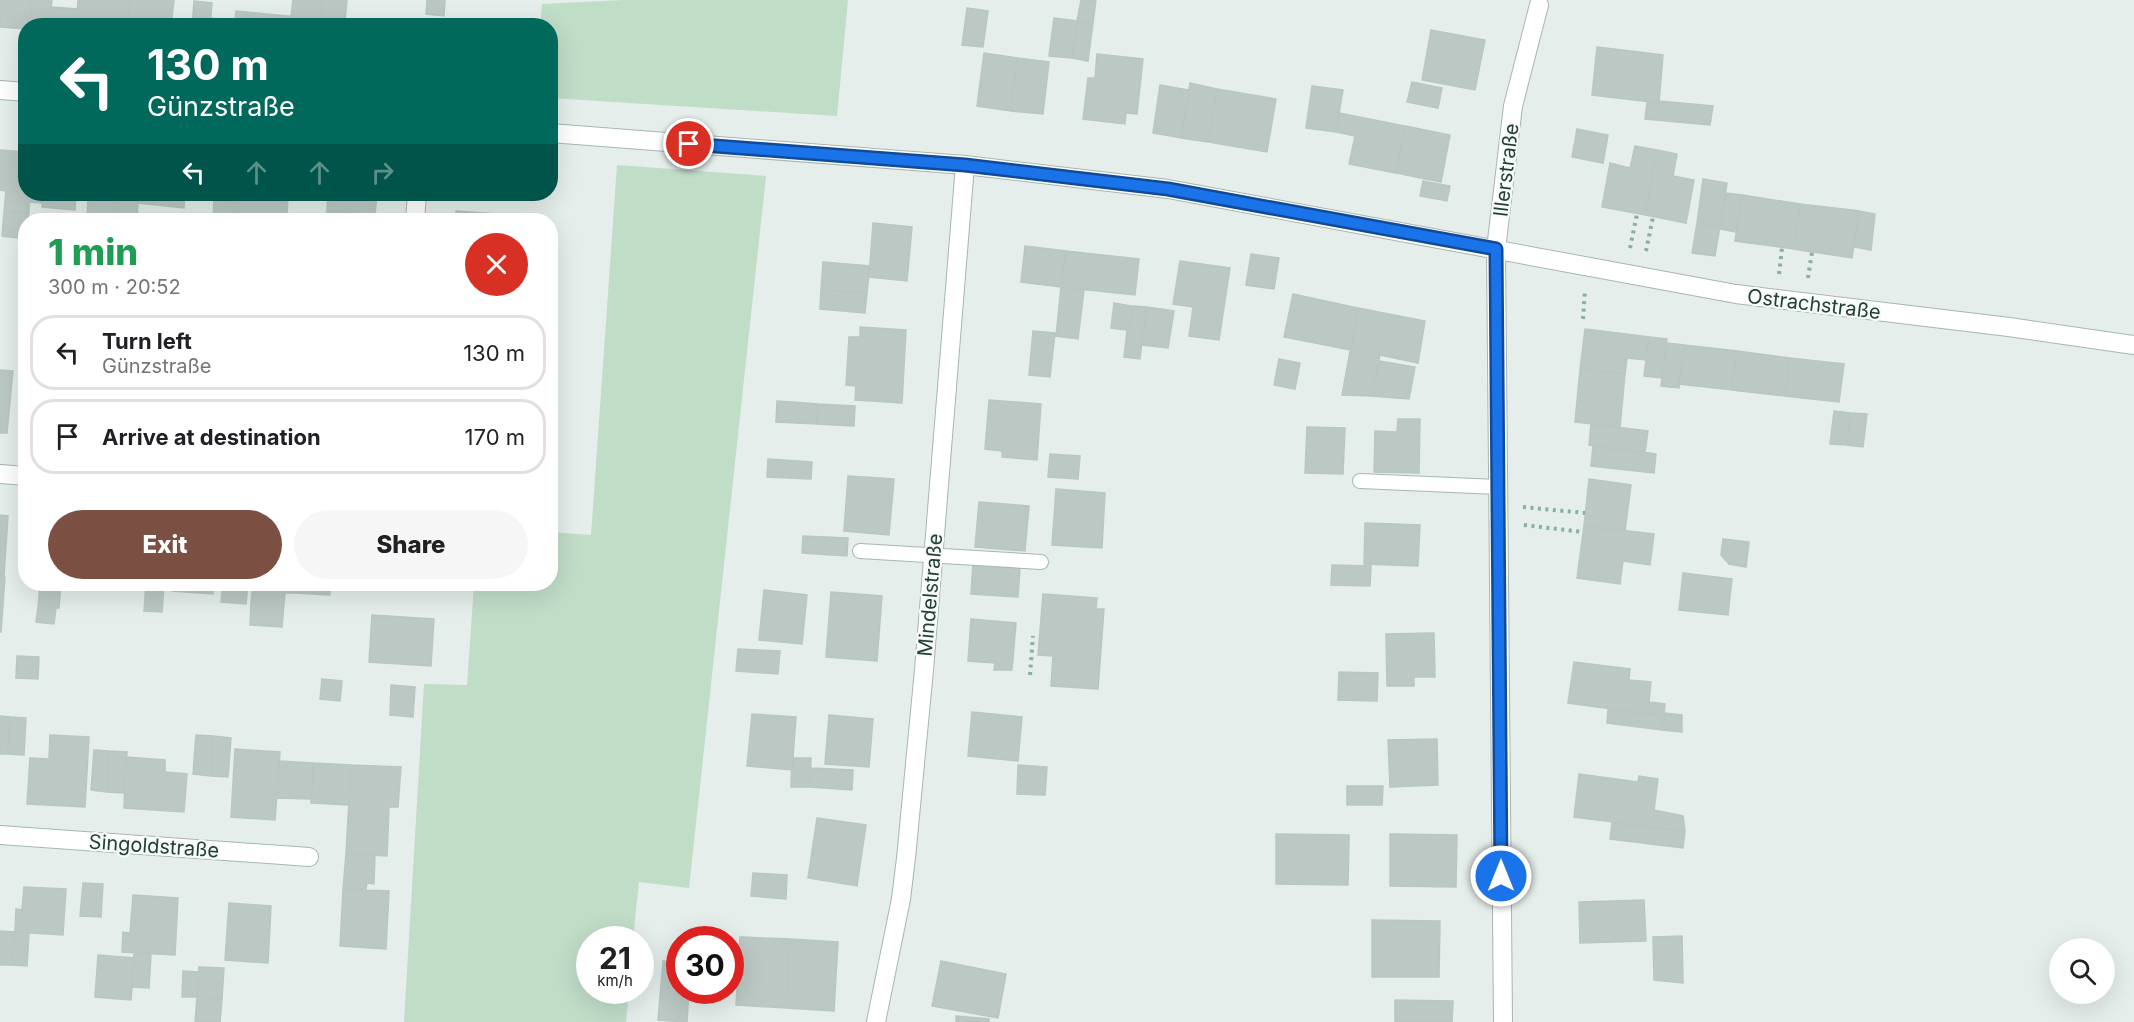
<!DOCTYPE html>
<html lang="en">
<head>
<meta charset="utf-8">
<style>
	:root { --surface:#fff; --page:#f6f6f6; --text:#202124; --muted:#757577; --line:#e0e0e0; --accent:#7b4f42 }
	body { margin:0; font-family:Inter,sans-serif; background:var(--page); color:var(--text); height:100vh; display:flex; flex-direction:column; font-size:22px; white-space:nowrap }
	* { box-sizing:border-box; margin:0 }
	p { font-size:20px; color:var(--muted) }
	.icon { flex:none; width:33px; height:33px; fill:none; stroke:currentColor; stroke-width:2; stroke-linecap:round; stroke-linejoin:round }
	.map { position:relative; flex:1; overflow:hidden }
	.side { position:absolute; left:18px; top:213px; width:540px; height:378px; display:flex; flex-direction:column; background:var(--surface); border-radius:24px; box-shadow:0 6px 24px #0002 }
	.side>* { flex:none }
	.banner { position:absolute; left:18px; top:18px; width:540px; height:183px; border-radius:24px; box-shadow:0 6px 24px #0002; background:#00695c; color:#fff; overflow:hidden }
	.controls { position:absolute; left:2049px; top:938px; display:grid; gap:12px }
	.controls a { display:grid; place-items:center; width:66px; height:66px; border-radius:50%; background:var(--surface); box-shadow:0 6px 24px #0002; font-size:30px }
	.speed { position:absolute; left:576px; top:926px; display:flex; gap:12px; font-size:30px; font-weight:700; text-align:center }
	.speed>* { display:grid; place-content:center; width:78px; height:78px; border-radius:50%; background:var(--surface); box-shadow:0 6px 24px #0002; line-height:1 }
	.speed small { font-size:15px; font-weight:400 }
	.speed .limit { border:9px solid #d22; background:#fff; color:#111 }
	.pin { position:absolute; display:grid; place-items:center; width:51px; height:51px; color:#fff; margin:-26px; border:3px solid #fff; border-radius:50%; box-shadow:0 2px 6px #0007 }
	.me { position:absolute; width:66px; margin:-33px; rotate:0deg; stroke-linejoin:round; filter:drop-shadow(0 0 4px #0008) }
	.turn { display:flex; align-items:center; gap:21px; height:126px; padding:0 30px; font-size:27px }
	.turn .icon { width:78px; height:78px; stroke-width:2.5 }
	.turn b { display:block; font-size:42px; line-height:51px }
	.lanes { display:flex; align-items:center; height:57px; padding:0 30px; background:#0003; justify-content:center; gap:30px; direction:ltr }
	.lanes .off { opacity:.35 }
	.round { display:grid; place-items:center; flex:none; width:63px; height:63px; border-radius:32px; background:var(--page) }
	.head { display:flex; align-items:center; justify-content:space-between; height:102px; padding:0 30px }
	h1 { font-size:36px; font-weight:800; line-height:45px; color:#1e9e55 }
	.action { display:flex; gap:12px; margin-top:auto; padding:12px 30px }
	.action a { flex:1; height:69px; border-radius:36px; background:var(--accent); color:#fff; font-size:24px; font-weight:800; line-height:69px; text-align:center }
	.action a+a { background:var(--page); color:var(--text) }
	ul { padding:0; list-style:none }
	li { display:flex; align-items:center; gap:18px; height:75px; margin:0 12px 9px; padding:0 18px; border:3px solid var(--line); border-radius:24px }
	li div { flex:1 }
	li b { display:block; font-size:22px }
	li em { font-style:normal }
	.map>svg:first-child { display:block }
	.green { fill:#c0ddc8 }
	.building { fill:#bbc8c3; stroke:#b8c7c1; stroke-width:1.5 }
	.lines { fill:none; stroke-linecap:round; stroke-linejoin:round }
	.lane-casing { stroke:#a8b6b1; stroke-width:16 }
	.street-casing { stroke:#a8b6b1; stroke-width:20 }
	.path { stroke:#87afa3; stroke-width:4; stroke-dasharray:3 4.5; stroke-linecap:butt }
	.lane { stroke:#fff; stroke-width:14 }
	.street { stroke:#fff; stroke-width:18 }
	.route-casing { stroke:#114b97; stroke-width:15 }
	.route { stroke:#1a73e8; stroke-width:10 }
	.labels { text-anchor:middle; dominant-baseline:central; stroke-width:4.5; stroke-linejoin:round; paint-order:stroke }
	.street-label { font-size:20px; fill:#253f38; stroke:#f6faf8 }
</style>
</head>
<body>
<div class="map">
<svg width="2134" height="1022" viewBox="0 0 2134 1022">
	<rect width="100%" height="100%" fill="#e5eeea"/>
	<path class="green" d="M624,0h224l-11,116 -286,-18 -1,-72 -10,-1 2,-21z
		M617,165l149,11 -77,712 -50,-6 -6,57h-43v51h39l-3,32h-222l20,-338 43,1 7,-101h76l1,-52 40,3z"/>
	<path class="building" d="M0,0h32l-2,26h-4v3l-26,-2z
		M32,0h20l-3,26h-19z
		M78,0h52l-3,26h-51z
		M130,0h44l-3,26h-44z
		M293,0h29l-1,19 -30,-2z
		M322,0h25l-2,21 -24,-2z
		M427,0h18l-1,16 -18,-2z
		M1081,0h15l-3,23 -16,-2z
		M194,1l18,2 -2,23h-18z
		M51,7l27,2 -2,17h-27z
		M967,8l21,3 -5,36 -21,-2z
		M236,11l61,6 -1,9h-62z
		M211,18l15,2 -1,6h-15z
		M1054,18l23,3 -5,37 -23,-2z
		M345,19l43,4v3h-43z
		M1077,21l16,2 -5,38 -16,-3z
		M443,22l37,4h-37z
		M1431,30l54,10 -10,50 -53,-10z
		M1597,47l66,8 -4,48 -67,-8z
		M984,53l33,5 -6,53 -34,-5z
		M1097,54l46,5 -6,55 -11,-1 -1,11 -42,-5 5,-41h7z
		M1017,58l32,4 -6,52 -32,-3z
		M1412,82l30,6 -4,20 -31,-6z
		M1190,83l27,6 -9,53 -27,-4z
		M1160,85l29,5 -8,48 -28,-5z
		M1312,86l31,4 -7,42 -30,-4z
		M1217,89l59,10 -9,53 -59,-10z
		M1659,101l54,5 -3,19 -65,-6 2,-17 12,1z
		M1339,113l66,13 -9,47 -47,-9 6,-28 -19,-4z
		M1405,126l45,9 -9,47 -45,-9z
		M1577,129l31,6 -5,28 -31,-6z
		M1635,146l22,4 -12,65 -43,-8 8,-44 20,5z
		M0,150l26,2v42h4l-1,19 -25,-2 2,-20 -6,-1z
		M1657,150l20,4 -4,22 21,4 -8,43 -41,-8z
		M1703,179l24,4 -7,43 -23,-3z
		M1423,181l27,5 -3,15 -27,-5z
		M1726,193l16,2 -6,37 -16,-3z
		M30,194h46l-1,16 -33,-3v-4l-12,-1z
		M139,194h46l-1,14 -46,-5z
		M236,194h52l-1,24 -53,-4z
		M328,194h49l-2,21 -48,-4z
		M1742,195l58,9 -6,45 -59,-8z
		M88,198l28,2 -2,20h-27z
		M116,200l22,1 -1,19h-23z
		M214,200l21,2 -1,18h-21z
		M1800,204l59,7 -7,47 -58,-9z
		M4,211l25,2 -1,7h-2v19l-24,-3z
		M327,211l48,4 -1,5h-48z
		M456,211l56,4 -1,5h-55z
		M1859,211l16,3 -4,36 -17,-3z
		M873,223l39,4 -5,54 -38,-4z
		M1697,223l23,3 -5,30 -23,-3z
		M1025,246l41,5 -5,36 -40,-5z
		M1066,251l73,8 -4,36 -74,-8z
		M1251,254l28,4 -5,31 -28,-4z
		M1180,261l50,7 -11,72 -30,-4 4,-29 -20,-3z
		M823,262l47,4 -3,27 -46,-3z
		M1061,287l23,3 -6,49 -22,-3z
		M821,290l46,3 -2,20 -45,-4z
		M1293,294l65,14 -7,42 -67,-13z
		M1114,303l18,3 -3,25 14,2 -3,26 -16,-2 3,-27 -16,-2z
		M1132,306l15,1 -4,26 -14,-2z
		M1147,307l27,4 -6,37 -26,-3z
		M1358,308l67,13 -7,42 -38,-8 -8,41 -30,-1z
		M860,327l46,3 -4,73 -47,-3 1,-14 -10,-1 3,-48h11z
		M1585,329l64,8 -3,23 -19,-2 -2,16 -45,-5z
		M1033,331l22,2 -5,44 -21,-2z
		M1649,337l18,2 -5,39 -18,-2z
		M1667,343l17,2 -5,43 -18,-2z
		M1684,345l53,6 -5,39 -53,-6z
		M1737,351l53,7 -5,38 -53,-6z
		M1790,358l54,6 -5,38 -54,-6z
		M1279,359l21,4 -5,26 -21,-4z
		M1379,361l36,6 -6,32 -37,-3z
		M1580,369l45,5 -5,53 -45,-5z
		M0,370l13,1 -6,62h-7z
		M989,400l52,4 -4,56 -35,-3v-6l-17,-2z
		M777,401l41,3 -1,20 -41,-2z
		M818,404l37,2 -1,20 -37,-2z
		M1834,411l16,2 -3,32 -17,-1z
		M1850,413l17,1 -4,33 -16,-2z
		M1398,419h22l-1,54 -45,-1 1,-41 22,1z
		M1591,424l57,7 -3,21 -56,-7z
		M1307,427l38,1 -2,46 -38,-1z
		M1593,446l63,8 -2,19 -63,-7z
		M1050,454l30,2 -2,23 -30,-2z
		M768,459l44,3 -1,17 -44,-2z
		M848,476l46,3 -5,56 -45,-4z
		M1589,479l42,6 -6,46 -41,-5z
		M1056,489l49,4 -3,55 -50,-3z
		M550,499h6l-2,29h-4z
		M979,502l50,4 -4,45 -50,-4z
		M0,515l8,1 -4,60 -4,-1z
		M1365,523l55,2 -2,41 -54,-2z
		M1584,526l70,8 -4,31 -27,-4 -3,23 -43,-6z
		M803,536l45,2 -1,18 -45,-3z
		M1723,539l26,3 -3,25 -17,-3 -8,-9z
		M973,564l47,4 -2,29 -47,-3z
		M1332,565l39,1 -1,20 -39,-1z
		M1683,573l49,6 -4,36 -49,-5z
		M0,575l5,2 -4,55h-1z
		M40,584h21l-2,24 -21,-1z
		M146,584h18l-2,28 -18,-1z
		M172,584h41v10l-41,-3z
		M223,584h25l-2,20 -25,-2z
		M253,584l23,1v7l9,1 -1,11 -33,-2z
		M276,584h54v11l-54,-3z
		M764,590l43,5 -5,49 -43,-4z
		M831,592l51,4 -5,65 -51,-4z
		M1043,594l54,4 -1,11h8l-6,80 -47,-3 2,-30 -15,-1z
		M251,602l33,2 -2,23 -32,-2z
		M38,607l18,1 -2,16 -18,-2z
		M372,615l62,4 -3,47 -62,-4z
		M971,619l45,4 -4,47h-18l1,-7 -27,-2z
		M1434,633l1,44h-21v9h-27l-1,-52z
		M738,649l42,2 -2,23 -42,-3z
		M17,656l22,1 -1,22 -22,-1z
		M1574,662l56,7 -1,11 22,2 -2,20 16,2 -1,12 -96,-13z
		M1339,672l39,1 -1,28 -39,-1z
		M322,679l20,2 -2,20 -20,-2z
		M391,685l24,2 -2,30 -23,-2z
		M1608,709l56,7 -2,14 -55,-7z
		M972,712l50,5 -4,44 -50,-5z
		M1664,713l18,2v17l-20,-2z
		M752,714l44,3 -4,53 -45,-4z
		M829,715l44,4 -4,48 -44,-3z
		M0,716l10,1 -2,37h-8z
		M10,717l16,1 -2,37 -16,-1z
		M50,735l39,2 -4,70 -58,-3 3,-46 19,1z
		M196,735l17,1 -2,40 -18,-2z
		M213,736l18,2 -3,39 -17,-1z
		M1437,739l1,46 -48,2 -2,-47z
		M235,749l45,3 -5,68 -44,-3z
		M94,750l15,1 -2,41 -16,-2z
		M109,751l18,1 -3,41 -17,-1z
		M126,757l39,3v12l22,2 -3,38 -60,-4z
		M792,758h19l-1,29h-19z
		M279,761l34,2 -1,36 -35,-1z
		M313,763l38,2 -2,40 -38,-2z
		M351,765l50,2 -3,40h-9l-2,49 -41,-2z
		M1018,765l29,2 -2,28 -28,-1z
		M811,768l42,2 -1,20 -42,-3z
		M1579,774l59,8 1,-6 19,3 -4,31 29,6 2,15 -111,-14z
		M1347,786h36l-1,19h-35z
		M817,818l49,7 -9,61 -49,-8z
		M1612,823l73,8 -2,17 -73,-9z
		M1276,834l73,1 -1,50 -72,-1z
		M1390,834l67,1 -1,52 -66,-1z
		M346,854l29,1 -1,29 -7,-1 -1,6h-23z
		M753,873l34,2 -1,24 -35,-3z
		M83,883l20,1 -2,33 -21,-1z
		M24,887l42,2 -3,46 -48,-3 1,-23 6,1z
		M343,889l46,2 -3,58 -46,-3z
		M133,895l45,3 -3,57 -53,-3 1,-20 7,1z
		M1644,900l2,41 -66,2 -1,-41z
		M229,903l42,3 -3,57 -43,-3z
		M1372,920l68,1 -1,56h-67z
		M0,931l15,1 -3,33h-12z
		M15,932l14,1 -2,33 -15,-1z
		M1682,936l1,47 -29,-3 -1,-43z
		M740,937l50,2 -4,69 -50,-3z
		M790,939l48,3 -4,69 -48,-3z
		M134,952l17,1 -2,35 -17,-1z
		M98,955l36,3 -3,42 -36,-3z
		M663,961l17,1v28h9l-2,32 -29,-2z
		M941,961l65,13 -8,44 -66,-12z
		M199,967l25,1 -2,31 -25,-2z
		M183,971l15,1 -1,25h-15z
		M197,997l25,2 -2,23h-25z
		M1395,1000l58,1 -1,21h-57z
		M956,1016l33,3v3h-33z"/>
	<g class="lines">
		<defs>
			<path id="lane" d="M1360,481l138,6
				M860,551l181,11"/>
			<path id="street" d="M0,90l26,2
				M550,133l415,32 203,24 568,105 273,33 125,18
				M415,220l2,-26
				M0,474l26,2
				M0,835l309,22
				M876,1022l25,-123 5,-41 18,-188 41,-505
				M1503,1022l-7,-773 17,-143 26,-101"/>
		</defs>
		<use href="#lane" class="lane-casing"/>
		<use href="#street" class="street-casing"/>
		<path class="path" d="M1630,248l7,-34
			M1646,251l7,-34
			M1779,274l3,-26
			M1808,278l4,-26
			M1583,319l2,-29
			M1523,507l62,6
			M1524,525l59,7
			M1030,675l3,-39"/>
		<use href="#lane" class="lane"/>
		<use href="#street" class="street"/>
	</g>
	<g class="lines">
		<defs>
			<path id="route" d="M689,144l276,21 203,24 328,60 5,627"/>
		</defs>
		<use href="#route" class="route-casing"/>
		<use href="#route" class="route"/>
	</g>
	<g class="labels">
		<g class="street-label">
			<text transform="translate(1506 170) rotate(-83)">Illerstraße</text>
			<text transform="translate(1814 304) rotate(7)">Ostrachstraße</text>
			<text transform="translate(930 595) rotate(-85)">Mindelstraße</text>
			<text transform="translate(154 846) rotate(4)">Singoldstraße</text>
		</g>
	</g>
</svg>
<div class="controls">
<a><svg class="icon" aria-label="search" viewBox="0 0 24 24"><circle cx="10" cy="10" r="6"/><path d="M15 15l6 6"/></svg></a>
</div>
<div class="speed"><div>21<small>km/h</small></div><div class="limit">30</div></div>
<div class="pin" style="left:689px;top:144px;background:#d93025"><svg class="icon" aria-label="arrive" viewBox="0 0 24 24"><path d="M6 21V4h12l-3 4 3 4H6"/></svg></div>
<svg class="me" style="left:1501px;top:876px" viewBox="-20 -20 40 40"><circle r="17" fill="#1a73e8" stroke="#fff" stroke-width="3"/><path d="M0-11L8 9 0 5-8 9z" fill="#fff"/></svg>
<div class="banner">
<div class="turn"><svg class="icon" aria-label="left" viewBox="0 0 24 24"><path d="M17 20v-9H6M10 6l-5 5 5 5"/></svg><div><b>130 m</b>Günzstraße</div></div>
<div class="lanes"><svg class="icon" aria-label="left" viewBox="0 0 24 24"><path d="M17 20v-9H6M10 6l-5 5 5 5"/></svg><svg class="icon off" aria-label="ahead" viewBox="0 0 24 24"><path d="M12 20V5M6 11l6-6 6 6"/></svg><svg class="icon off" aria-label="ahead" viewBox="0 0 24 24"><path d="M12 20V5M6 11l6-6 6 6"/></svg><svg class="icon off" aria-label="right" viewBox="0 0 24 24"><path d="M7 20v-9h11M14 6l5 5-5 5"/></svg></div>
</div>
<section class="side">
<div class="head"><div><h1>1 min</h1><p>300 m · 20:52</p></div><a class="round" style="background:#d93025;color:#fff"><svg class="icon" aria-label="close" viewBox="0 0 24 24"><path d="M6 6l12 12M18 6L6 18"/></svg></a></div>
<ul>
<li><svg class="icon" aria-label="left" viewBox="0 0 24 24"><path d="M17 20v-9H6M10 6l-5 5 5 5"/></svg><div><b>Turn left</b><p>Günzstraße</p></div><em>130 m</em></li>
<li><svg class="icon" aria-label="arrive" viewBox="0 0 24 24"><path d="M6 21V4h12l-3 4 3 4H6"/></svg><div><b>Arrive at destination</b></div><em>170 m</em></li>
</ul>
<div class="action"><a>Exit</a><a>Share</a></div>
</section>
</div>
</body>
</html>
